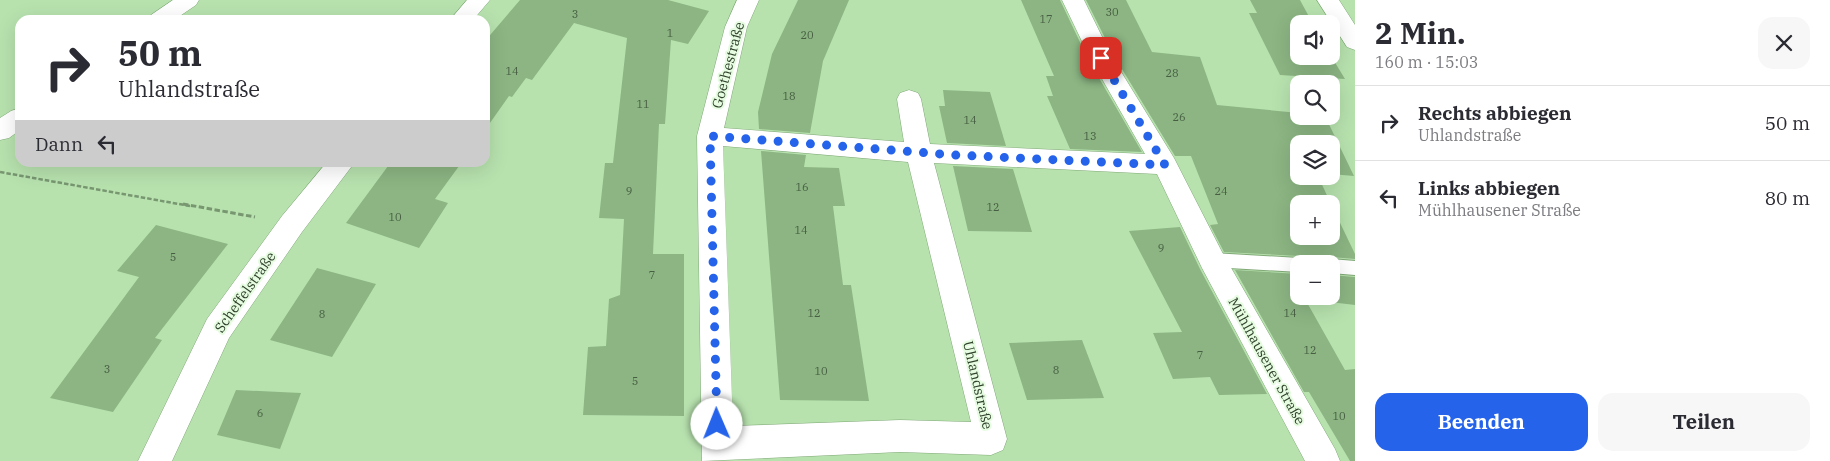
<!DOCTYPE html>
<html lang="de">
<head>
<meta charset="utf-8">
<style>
	:root { --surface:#fff; --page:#f7f7f7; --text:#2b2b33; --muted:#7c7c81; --line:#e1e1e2; --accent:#2563eb }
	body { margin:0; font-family:"IBM Plex Serif",serif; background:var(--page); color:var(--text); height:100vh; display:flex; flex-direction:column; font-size:19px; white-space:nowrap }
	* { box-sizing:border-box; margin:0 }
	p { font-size:16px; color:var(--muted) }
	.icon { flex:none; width:28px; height:28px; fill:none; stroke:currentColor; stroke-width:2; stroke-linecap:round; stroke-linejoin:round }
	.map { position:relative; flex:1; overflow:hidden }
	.panel { display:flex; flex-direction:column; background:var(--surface); width:475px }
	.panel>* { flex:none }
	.top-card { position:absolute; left:15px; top:15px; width:475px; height:152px; border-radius:15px; box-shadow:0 5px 20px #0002; background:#fff; color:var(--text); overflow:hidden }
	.buttons { position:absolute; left:1290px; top:15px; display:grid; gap:10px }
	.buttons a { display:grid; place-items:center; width:50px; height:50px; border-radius:10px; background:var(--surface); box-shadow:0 5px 20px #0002; font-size:25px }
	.pin { position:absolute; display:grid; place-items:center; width:42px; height:42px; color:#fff; margin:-21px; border-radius:10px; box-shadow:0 2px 8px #0006 }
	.me { position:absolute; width:55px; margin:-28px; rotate:359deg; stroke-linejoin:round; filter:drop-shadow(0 0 4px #0008) }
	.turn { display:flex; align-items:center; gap:18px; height:105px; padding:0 20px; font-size:22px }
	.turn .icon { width:65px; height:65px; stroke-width:2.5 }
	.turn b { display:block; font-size:35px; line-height:42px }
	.then { display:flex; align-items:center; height:48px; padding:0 20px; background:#0003; gap:10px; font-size:19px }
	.round { display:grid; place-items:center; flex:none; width:52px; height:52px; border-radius:15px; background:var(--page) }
	.headline { display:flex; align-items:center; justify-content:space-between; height:85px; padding:0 20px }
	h1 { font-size:30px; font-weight:800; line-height:38px }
	.button { display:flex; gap:10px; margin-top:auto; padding:10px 20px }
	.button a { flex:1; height:58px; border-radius:15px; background:var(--accent); color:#fff; font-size:20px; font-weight:800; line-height:58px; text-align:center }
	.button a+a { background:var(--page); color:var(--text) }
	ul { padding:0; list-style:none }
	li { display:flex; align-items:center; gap:15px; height:75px; padding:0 20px; border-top:1px solid var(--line) }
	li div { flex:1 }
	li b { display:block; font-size:19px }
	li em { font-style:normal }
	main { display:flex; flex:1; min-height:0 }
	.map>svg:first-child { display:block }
	.building { fill:#8cb583 }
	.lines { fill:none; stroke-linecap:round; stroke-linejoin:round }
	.lane-casing { stroke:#80a977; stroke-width:2 }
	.street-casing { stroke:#80a977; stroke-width:1 }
	.path-far1 { stroke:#789771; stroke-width:2.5; stroke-dasharray:4.5 2; stroke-linecap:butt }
	.path { stroke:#789771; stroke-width:3; stroke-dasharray:5.5 2.5; stroke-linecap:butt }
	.lane { fill:#fff; fill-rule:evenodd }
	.street { fill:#fff; fill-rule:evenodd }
	.route { stroke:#2563eb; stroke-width:9; stroke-dasharray:0 16.2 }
	.labels { text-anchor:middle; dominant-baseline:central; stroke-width:4; stroke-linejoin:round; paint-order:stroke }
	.number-label { font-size:11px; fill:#475e42 }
	.street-label { font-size:14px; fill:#30412c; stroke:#e6fce1 }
</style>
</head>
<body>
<main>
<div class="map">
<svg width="1355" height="461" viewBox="0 0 1355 461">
	<rect width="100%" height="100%" fill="#b7e2ae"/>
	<path class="building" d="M520,0h148l41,11 -21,33 -17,-4 -6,84h-6l-6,130h31v162l-101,-1 5,-68 18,-1 3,-47 11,-4 4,-76 -25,-1 6,-55h8l14,-125 -53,-15 -42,57 -6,-2 -14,19 -3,-1 -24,34v-89z
		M798,0h51l-26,61 -13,72 -51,-4 -1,-17 14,-58z
		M1021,0h39l28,59 54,93 -72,-3 -23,-53h6l-7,-20h8z
		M1086,0h40l26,52 48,5 17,48 82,8v3h26l29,60 -23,-2v-30h-32v32h19l13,28h-32v32h32v-32l24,50v5l-24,-2 -7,2 -2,5h-13l-3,-6 -7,-2 -75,-4 -14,-27 8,-1 -27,-68h-16l-61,-100z
		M1250,0h50l13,24h-14v32h32l14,23 -65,-4 -31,-62h8z
		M943,90l47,2 16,54 -59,-3 -8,-37h6z
		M761,151l45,4 -2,12 35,1 6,38h-12l10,79h8l18,116 -89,-1z
		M391,162h71l-27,37 13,4 -29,45 -73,-25z
		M953,166l60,3 19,63 -64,-1z
		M156,225l72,19 -73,94 7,2 -49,72 -63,-14 89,-121 -22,-6z
		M1180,227l20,42 67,125 -48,1 -9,-18 -37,2 -20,-46 29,-1 -53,-101z
		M317,268l59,16 -44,73 -62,-17z
		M1235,270l64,4v22h32v-21l24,2v28l-50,-6 40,71 10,-1v92h-5l-41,-69h-5z
		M1082,340l22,58 -77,2 -18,-57z
		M236,390l65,3 -21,56 -63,-14z"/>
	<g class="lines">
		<defs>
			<path id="lane" d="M1212,253l87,5 6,2 2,4h-8v8l-87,-5 -6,-2 -2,-5 2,-5z
				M1331,259l24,2v14l-24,-2v-9h-7l1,-3z"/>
			<path id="street" d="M173,0h26l-3,5 -22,15h-26l3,-5z
				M467,0h23l-17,20h-23z
				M737,0h22l-12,27 -23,101 180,14 -7,-43 3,-6 9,-3 9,3 3,6 9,45 215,10 -55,-96 -28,-58h22l28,57 62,101 48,94 113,197 5,12h-35l-103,-193 -45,-94 -223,-11 73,276 -4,11 -12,5 -91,-3 -198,9 -5,-325 28,-109zM723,146l185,16 63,260 -71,-2 -167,6z
				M1317,0h22l16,25v25l-8,-3z
				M20,108v22l-11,8 -9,2v-22l11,-7z
				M327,162h28l-53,70 -73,106 -57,123h-34l69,-142 75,-103z"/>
		</defs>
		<use href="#lane" class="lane-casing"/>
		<use href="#street" class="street-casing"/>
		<path class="path-far1" d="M0,172l190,34"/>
		<path class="path" d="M183,204l72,13"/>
		<use href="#lane" class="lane"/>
		<use href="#street" class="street"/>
	</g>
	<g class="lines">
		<path class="route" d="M717,424l-7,-288 244,19 211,10 -64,-107"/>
	</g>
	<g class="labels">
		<g class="number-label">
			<text x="1112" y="12">30</text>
			<text x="575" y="14">3</text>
			<text x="1046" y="19">17</text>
			<text x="670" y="33">1</text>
			<text x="807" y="35">20</text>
			<text x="512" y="71">14</text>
			<text x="1172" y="73">28</text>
			<text x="789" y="96">18</text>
			<text x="643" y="104">11</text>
			<text x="1179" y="117">26</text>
			<text x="970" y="120">14</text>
			<text x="1090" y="136">13</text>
			<text x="802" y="187">16</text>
			<text x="629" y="191">9</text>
			<text x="1221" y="191">24</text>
			<text x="993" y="207">12</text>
			<text x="395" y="217">10</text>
			<text x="801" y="230">14</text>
			<text x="1161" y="248">9</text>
			<text x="173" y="257">5</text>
			<text x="652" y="275">7</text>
			<text x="814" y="313">12</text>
			<text x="1290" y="313">14</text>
			<text x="322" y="314">8</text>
			<text x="1310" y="350">12</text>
			<text x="1200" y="355">7</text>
			<text x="107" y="369">3</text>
			<text x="1056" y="370">8</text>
			<text x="821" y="371">10</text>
			<text x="635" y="381">5</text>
			<text x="260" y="413">6</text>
			<text x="1339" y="416">10</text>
		</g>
		<g class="street-label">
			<text transform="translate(728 65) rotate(-75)">Goethestraße</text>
			<text transform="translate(245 292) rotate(-55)">Scheffelstraße</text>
			<text transform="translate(1267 361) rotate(61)">Mühlhausener Straße</text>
			<text transform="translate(978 385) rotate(77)">Uhlandstraße</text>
		</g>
	</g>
</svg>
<div class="buttons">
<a><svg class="icon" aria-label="sound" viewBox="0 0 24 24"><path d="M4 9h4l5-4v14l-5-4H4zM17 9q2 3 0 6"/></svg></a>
<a><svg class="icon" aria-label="search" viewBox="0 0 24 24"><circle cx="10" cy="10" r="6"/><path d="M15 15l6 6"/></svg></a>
<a><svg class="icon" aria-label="layers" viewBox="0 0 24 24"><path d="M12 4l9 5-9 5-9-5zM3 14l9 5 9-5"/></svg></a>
<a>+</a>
<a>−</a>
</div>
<div class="pin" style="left:1101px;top:58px;background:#d93025"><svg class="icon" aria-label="arrive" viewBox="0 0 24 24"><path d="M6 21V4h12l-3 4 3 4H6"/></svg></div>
<svg class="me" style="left:717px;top:424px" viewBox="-20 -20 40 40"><circle r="19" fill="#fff"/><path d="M0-13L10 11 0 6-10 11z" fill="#2563eb"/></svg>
<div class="top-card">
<div class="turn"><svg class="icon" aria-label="right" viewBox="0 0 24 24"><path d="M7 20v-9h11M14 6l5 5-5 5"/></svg><div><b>50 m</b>Uhlandstraße</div></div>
<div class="then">Dann<svg class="icon" aria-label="left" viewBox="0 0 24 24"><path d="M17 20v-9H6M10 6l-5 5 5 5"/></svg></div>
</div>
</div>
<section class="panel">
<div class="headline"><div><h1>2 Min.</h1><p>160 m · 15:03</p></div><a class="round"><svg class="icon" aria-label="close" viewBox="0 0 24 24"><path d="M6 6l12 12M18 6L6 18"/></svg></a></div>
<ul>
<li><svg class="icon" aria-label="right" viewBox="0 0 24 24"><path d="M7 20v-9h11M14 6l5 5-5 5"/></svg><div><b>Rechts abbiegen</b><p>Uhlandstraße</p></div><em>50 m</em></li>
<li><svg class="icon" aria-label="left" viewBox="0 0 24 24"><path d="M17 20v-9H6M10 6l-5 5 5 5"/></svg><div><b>Links abbiegen</b><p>Mühlhausener Straße</p></div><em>80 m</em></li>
</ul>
<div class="button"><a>Beenden</a><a>Teilen</a></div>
</section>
</main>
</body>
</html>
